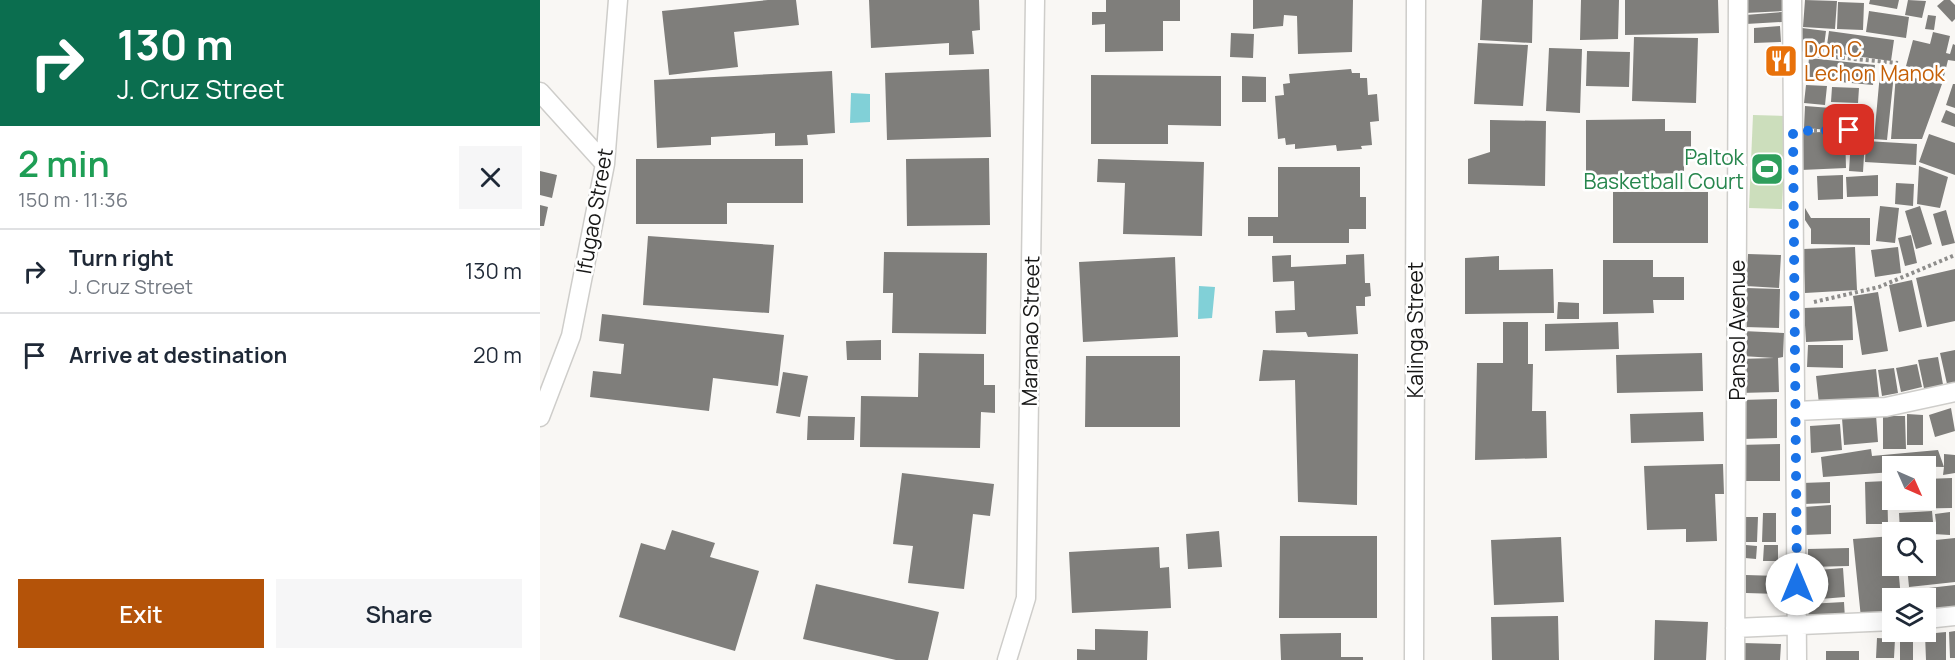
<!DOCTYPE html>
<html lang="en">
<head>
<meta charset="utf-8">
<style>
	:root { --surface:#fff; --page:#f6f6f7; --text:#1f2937; --muted:#747a83; --line:#e0e1e3; --accent:#b45309 }
	body { margin:0; font-family:Manrope,sans-serif; background:var(--page); color:var(--text); height:100vh; display:flex; flex-direction:column; font-size:22px; white-space:nowrap }
	* { box-sizing:border-box; margin:0 }
	p { font-size:20px; color:var(--muted) }
	.icon { flex:none; width:33px; height:33px; fill:none; stroke:currentColor; stroke-width:2; stroke-linecap:round; stroke-linejoin:round }
	.map { position:relative; flex:1; overflow:hidden }
	.drawer { display:flex; flex-direction:column; background:var(--surface); width:540px }
	.drawer>* { flex:none }
	.top-card { background:#0b6e4f; color:#fff; overflow:hidden }
	.needle { width:39px; rotate:135deg }
	.buttons { position:absolute; left:1342px; top:456px; display:grid; gap:12px }
	.buttons a { display:grid; place-items:center; width:54px; height:54px; border-radius:0px; background:var(--surface); box-shadow:0 6px 24px #0002; font-size:30px }
	.pin { position:absolute; display:grid; place-items:center; width:51px; height:51px; color:#fff; margin:-26px; border-radius:12px; box-shadow:0 3px 9px #0006 }
	.me { position:absolute; width:66px; margin:-33px; rotate:0deg; stroke-linejoin:round; filter:drop-shadow(0 0 4px #0008) }
	.turn { display:flex; align-items:center; gap:21px; height:126px; padding:0 18px; font-size:27px }
	.turn .icon { width:78px; height:78px; stroke-width:2.5 }
	.turn b { display:block; font-size:42px; line-height:51px }
	.round { display:grid; place-items:center; flex:none; width:63px; height:63px; border-radius:0px; background:var(--page) }
	.headline { display:flex; align-items:center; justify-content:space-between; height:102px; padding:0 18px }
	h1 { font-size:36px; font-weight:600; line-height:45px; color:#1e9e55 }
	.primary-button { display:flex; gap:12px; margin-top:auto; padding:12px 18px }
	.primary-button a { flex:1; height:69px; border-radius:0px; background:var(--accent); color:#fff; font-size:24px; font-weight:600; line-height:69px; text-align:center }
	.primary-button a+a { background:var(--page); color:var(--text) }
	ul { padding:0; list-style:none }
	li { display:flex; align-items:center; gap:18px; height:84px; padding:0 18px; border-top:2px solid var(--line) }
	li div { flex:1 }
	li b { display:block; font-size:22px }
	li em { font-style:normal }
	main { display:flex; flex:1; min-height:0 }
	.map>svg:first-child { display:block }
	.green { fill:#ccdebc }
	.water { fill:#81d0d7 }
	.building { fill:#7f7e7b }
	.lines { fill:none; stroke-linecap:round; stroke-linejoin:round }
	.minor-casing { stroke:#cecdca; stroke-width:21 }
	.path { stroke:#8e8d8b; stroke-width:4; stroke-dasharray:3 3; stroke-linecap:butt }
	.minor { stroke:#fff; stroke-width:18 }
	.route { stroke:#1a73e8; stroke-width:10; stroke-dasharray:0 18 }
	.labels { text-anchor:middle; dominant-baseline:central; stroke-width:5; stroke-linejoin:round; paint-order:stroke }
	.food-label { font-size:21px; fill:#c56008; stroke:#fff; text-anchor:start }
	.leisure-label { font-size:21px; fill:#27864d; stroke:#fff; text-anchor:end }
	.street-label { font-size:21px; fill:#171716; stroke:#fff }
</style>
</head>
<body>
<main>
<section class="drawer">
<div class="top-card">
<div class="turn"><svg class="icon" aria-label="right" viewBox="0 0 24 24"><path d="M7 20v-9h11M14 6l5 5-5 5"/></svg><div><b>130 m</b>J. Cruz Street</div></div>
</div>
<div class="headline"><div><h1>2 min</h1><p>150 m · 11:36</p></div><a class="round"><svg class="icon" aria-label="close" viewBox="0 0 24 24"><path d="M6 6l12 12M18 6L6 18"/></svg></a></div>
<ul>
<li><svg class="icon" aria-label="right" viewBox="0 0 24 24"><path d="M7 20v-9h11M14 6l5 5-5 5"/></svg><div><b>Turn right</b><p>J. Cruz Street</p></div><em>130 m</em></li>
<li><svg class="icon" aria-label="arrive" viewBox="0 0 24 24"><path d="M6 21V4h12l-3 4 3 4H6"/></svg><div><b>Arrive at destination</b></div><em>20 m</em></li>
</ul>
<div class="primary-button"><a>Exit</a><a>Share</a></div>
</section>
<div class="map">
<svg width="1415" height="660" viewBox="0 0 1415 660">
	<rect width="100%" height="100%" fill="#f9f7f4"/>
	<path class="green" d="M1213,115l33,1 -4,93 -33,-1z"/>
	<path class="water" d="M311,93l19,1v28l-20,1z
		M659,286l16,1 -3,31 -14,1z"/>
	<path class="building" d="M228,0h28l3,25 -65,7 4,35 -69,8 -7,-64z
		M329,0h110l1,30 -8,1 2,23 -25,1v-12l-78,5z
		M566,0h74v21h-17v30l-58,1v-28l-13,1v-13h14z
		M713,0h100l-1,52 -54,2 -1,-38 -13,-1 -1,11 -30,3z
		M942,0h51l-1,43 -52,-3z
		M1041,0h38l-1,39 -38,1z
		M1085,0h93l1,33 -94,2z
		M1205,0h37l1,11 -38,2z
		M1265,0l32,1 -2,28 -32,-2z
		M1330,0h29l-2,9 -28,-5z
		M1368,0l18,1 -4,17 -17,-3z
		M1404,0h6l5,5v14l-3,3 -15,-16z
		M1298,2l26,1 -1,27 -26,-1z
		M1329,11l40,6 -3,21 -40,-6z
		M1242,12v10l-36,2 -1,-9z
		M1388,15l8,1 -2,14 -9,-1z
		M1240,26l1,16 -27,1v-15z
		M1262,28l24,3 -3,23 -24,-3z
		M1289,31l65,9 -3,21 -65,-9z
		M1393,32l17,4 -4,17 4,1 3,-10 2,1v16l-7,-1 -4,16 -38,-10 7,-26 17,4z
		M691,33l23,1 -1,24 -23,-1z
		M1094,37l64,1 -2,65 -64,-2z
		M938,43l50,2 -5,61 -49,-2z
		M1009,48l33,1 -2,64 -34,-2z
		M1047,51l43,1 -1,35 -43,-1z
		M1269,58l66,7 -2,20 -66,-6z
		M449,69l2,68 -104,3 -2,-67z
		M811,69l1,4h8v5h7l1,17 9,-1 2,27 -9,1 2,23 -11,1 1,3 -25,2 -1,-6 -41,4v-5l-9,1 -1,-7 -7,1 -3,-43 9,-1 -1,-11 7,-1 -1,-9z
		M292,71l3,62 -28,2 1,10 -33,1v-13l-64,4v8l-54,3 -3,-68z
		M1340,73l14,1 -7,66 -13,-1z
		M1356,74l46,10 -20,55h-31z
		M551,75l130,1v50l-53,-1v19h-77z
		M702,76l24,1v25h-24z
		M1413,84h2v24l-9,-3z
		M1266,85l21,1 -2,19 -21,-2z
		M1292,87l27,1 -1,15 -27,-1z
		M1265,106l26,2 -1,22 -26,-2z
		M1293,108l16,1 -1,21 -16,-1z
		M1311,109l13,1 -2,22h-12z
		M1406,110l9,4v13l-14,-5z
		M1125,119v12h26v28l-7,1v13l-98,2v-55z
		M950,120l56,1 -1,65 -77,-2v-25l22,-7z
		M1305,131l1,37 -45,2 -2,-37z
		M1389,134l26,9v32l-36,-13z
		M1311,139h14l-2,33 -14,-1z
		M1326,141l51,3 -1,21 -51,-3z
		M449,158l1,67 -83,1 -1,-67z
		M96,159h167v44h-76v21h-91z
		M558,159l106,3 -2,74 -79,-2 2,-51 -28,-1z
		M1379,166l29,11 -8,31 -23,-4z
		M738,167h82v30h6v32h-17v14h-76v-7h-25v-19h30z
		M0,171l17,4 -5,23 -12,-3z
		M1303,175v24l-25,1 -1,-24z
		M1338,175v21l-31,1 -1,-20z
		M1356,183l18,1 -1,22 -18,-2z
		M1073,192h95v51h-95z
		M0,205l8,2 -4,19h-4z
		M1340,206l19,2 -4,35 -19,-2z
		M1380,206l12,38 -16,5 -11,-38z
		M1265,208l6,10h59v27l-59,-1v-15l-6,-9z
		M1406,210l9,33 -13,3 -9,-32z
		M1371,235l6,28 -12,3 -7,-28z
		M108,236l126,9 -5,68 -126,-8z
		M1315,247l2,43 -52,3 -2,-44z
		M1358,247l3,26 -26,4 -4,-27z
		M344,252l103,1 -1,81 -94,-1 1,-40h-10z
		M824,254l1,29h5l1,13 -6,1v9h-9l2,28 -50,3 -2,-5 -30,1 -1,-22 20,-1 -1,-29 -21,1 -1,-26 19,-1v12l55,-3v-9z
		M1208,254l33,1 -2,33 -33,-2z
		M959,256v14l54,-1 1,44 -89,1v-56z
		M635,257l3,80 -95,5 -4,-80z
		M1063,260h50v17h31v23h-31l1,13 -51,1z
		M1415,269v52l-28,6 -11,-49z
		M1372,280l10,47 -23,5 -10,-47z
		M1206,288l34,1 -1,39 -34,-1z
		M1338,292l10,59 -26,4 -9,-59z
		M1018,302l21,1v16h-22z
		M1312,306l1,34 -47,2 -2,-34z
		M62,314l182,21 -6,51 -65,-8 -4,33 -119,-14 3,-26 28,3 3,-30 -25,-3z
		M963,322h25v42h5l-1,47h14l1,47 -72,2 2,-97h26z
		M1078,322l1,27 -74,2v-27z
		M1203,331l41,2 -1,24 -5,1 1,34 -40,1 -1,-34 36,-1 -32,-2z
		M341,340v20h-34l-1,-19z
		M1268,345h35v23l-36,-1z
		M723,350l95,4 -1,151 -59,-3 -3,-122 -36,1z
		M1415,350v32l-8,2 -7,-31z
		M379,353l65,1v31h11v28l-14,-1 -1,36 -120,-1 1,-51 57,1z
		M1162,353l1,38 -86,2 -1,-38z
		M546,356h94v71h-95z
		M1398,357l6,33 -19,3 -7,-33z
		M1377,364l5,23 -21,5 -5,-24z
		M1354,368l4,25 -16,3 -4,-26z
		M1336,369l3,28 -60,7 -3,-28z
		M243,372l25,4 -8,41 -24,-4z
		M1237,399v39l-35,1 -1,-39z
		M1411,408l4,23 -20,6 -6,-22z
		M1163,412l1,29 -73,2 -1,-29z
		M1367,414l16,1v30h-16z
		M1336,415l2,27 -34,3 -2,-27z
		M268,416l47,1 -1,23h-47z
		M1343,416h22l1,33h-23z
		M1300,424l2,26 -31,3 -1,-27z
		M1240,444v37h-42v-36z
		M1331,449l1,7 66,-6 6,17v-13l11,1v18l-12,2 1,-8 -51,-1v6l-70,5 -2,-20z
		M1183,464l1,30h-9l2,47 -31,1v-13l-39,1 -3,-64z
		M362,473l92,11 -4,32 -17,-2 -9,75 -56,-6 5,-37 -20,-2z
		M1412,478v30l-59,1v-9h33v-21z
		M1347,481l1,43h-22l-1,-42z
		M1290,482v21l-27,1 -1,-21z
		M1291,505v29l-26,1 -1,-28z
		M1392,511l1,11h3l-1,-8 15,-2v23l-50,-3 -1,-19z
		M1223,513h13v29h-14z
		M1205,517h13l-1,25h-12z
		M132,530l43,13 -5,14 49,14 -24,80 -116,-34 22,-74 24,7z
		M679,531l3,36 -34,2 -2,-35z
		M740,536h97v82h-98z
		M1353,536v30h5l3,32h-8v17l-32,3 -8,-79z
		M1021,537l3,65 -70,3 -3,-65z
		M1415,538v44l-46,5 -2,-21h19v-25z
		M1206,545l11,1 -1,13 -11,-1z
		M1224,545h14v16h-15z
		M619,547l1,21 9,-1 2,41 -99,5 -3,-61z
		M1309,548v18l-41,1v-18z
		M1303,568l2,29 -37,3 -2,-29z
		M1206,575l32,1v18l-32,-1z
		M276,584l123,28 -11,48h-32l-93,-21z
		M1415,585v25l-29,3v-15h-15l10,-2 -1,-7z
		M1304,602l1,17 -36,2 -1,-17z
		M1018,616l1,44h-67l-1,-43z
		M1115,620l53,2 -2,38h-52z
		M555,629l53,2 -1,29h-70v-11l18,1z
		M1415,631v27h-5l-1,-26z
		M1406,632v28h-20l-1,-26z
		M801,633v24h22v3h-82l-1,-26z
		M1337,638l18,1 -1,19h-18z
		M1360,642h13v18h-13z
		M1203,643l38,1 -1,16h-38z
		M1286,651h33v9h-33z"/>
	<g class="lines">
		<defs>
			<path id="minor" d="M1252,0l5,660
				M0,92l65,72
				M1256,411l90,-4 69,-15
				M0,417l31,-81 34,-172 13,-164
				M1386,619l29,-3
				M1195,628l158,-7
				M467,660l19,-62 9,-598
				M874,660l2,-660
				M1195,660l3,-660"/>
		</defs>
		<use href="#minor" class="minor-casing"/>
		<path class="path" d="M1272,55l86,8
			M1274,131l35,-1
			M1274,302l65,-15 76,-32"/>
		<use href="#minor" class="minor"/>
	</g>
	<g class="lines">
		<path class="route" d="M1257,584l-4,-453 56,-1"/>
	</g>
	<defs>
		<symbol id="restaurant-square" viewBox="-11 -11 22 22"><rect x="-9" y="-9" width="18" height="18" rx="4" fill="#e8710a" stroke="#fff"/><path d="M-5-6h1v4h1v-4h1v4h1v-4h1v5L-1.5 .5V6h-2V.5L-5-1ZM5-6V6H3V1.5H1.5Q1.5-4 5-6Z" fill="#fff"/></symbol>
		<symbol id="stadium-square" viewBox="-11 -11 22 22"><rect x="-9" y="-9" width="18" height="18" rx="4" fill="#2e9e5b" stroke="#fff"/><path d="M0-5a6.5 5 0 1 0 0 10a6.5 5 0 1 0 0-10ZM-3.5-1.8h7v3.6h-7Z" fill="#fff"/></symbol>
	</defs>
	<g fill-rule="evenodd">
		<use href="#restaurant-square" x="1222" y="42" width="38" height="38"/>
		<use href="#stadium-square" x="1208" y="150" width="38" height="38"/>
	</g>
	<g class="labels">
		<g class="food-label">
			<text x="1264" y="49">Don C<tspan x="1264" dy="24">Lechon Manok</tspan></text>
		</g>
		<g class="leisure-label">
			<text x="1204" y="157">Paltok<tspan x="1204" dy="24">Basketball Court</tspan></text>
		</g>
		<g class="street-label">
			<text transform="translate(54 211) rotate(-80)">Ifugao Street</text>
			<text transform="translate(875 330) rotate(-90)">Kalinga Street</text>
			<text transform="translate(1197 330) rotate(-90)">Pansol Avenue</text>
			<text transform="translate(490 331) rotate(-89)">Maranao Street</text>
		</g>
	</g>
</svg>
<div class="buttons">
<a><svg class="needle" viewBox="-14 -14 28 28"><path d="M0-13l5 13h-10z" fill="#e53935"/><path d="M0 13l5-13h-10z" fill="#747a83"/></svg></a>
<a><svg class="icon" aria-label="search" viewBox="0 0 24 24"><circle cx="10" cy="10" r="6"/><path d="M15 15l6 6"/></svg></a>
<a><svg class="icon" aria-label="layers" viewBox="0 0 24 24"><path d="M12 4l9 5-9 5-9-5zM3 14l9 5 9-5"/></svg></a>
</div>
<div class="pin" style="left:1309px;top:130px;background:#d93025"><svg class="icon" aria-label="arrive" viewBox="0 0 24 24"><path d="M6 21V4h12l-3 4 3 4H6"/></svg></div>
<svg class="me" style="left:1257px;top:584px" viewBox="-20 -20 40 40"><circle r="19" fill="#fff"/><path d="M0-13L10 11 0 6-10 11z" fill="#1a73e8"/></svg>
</div>
</main>
</body>
</html>
